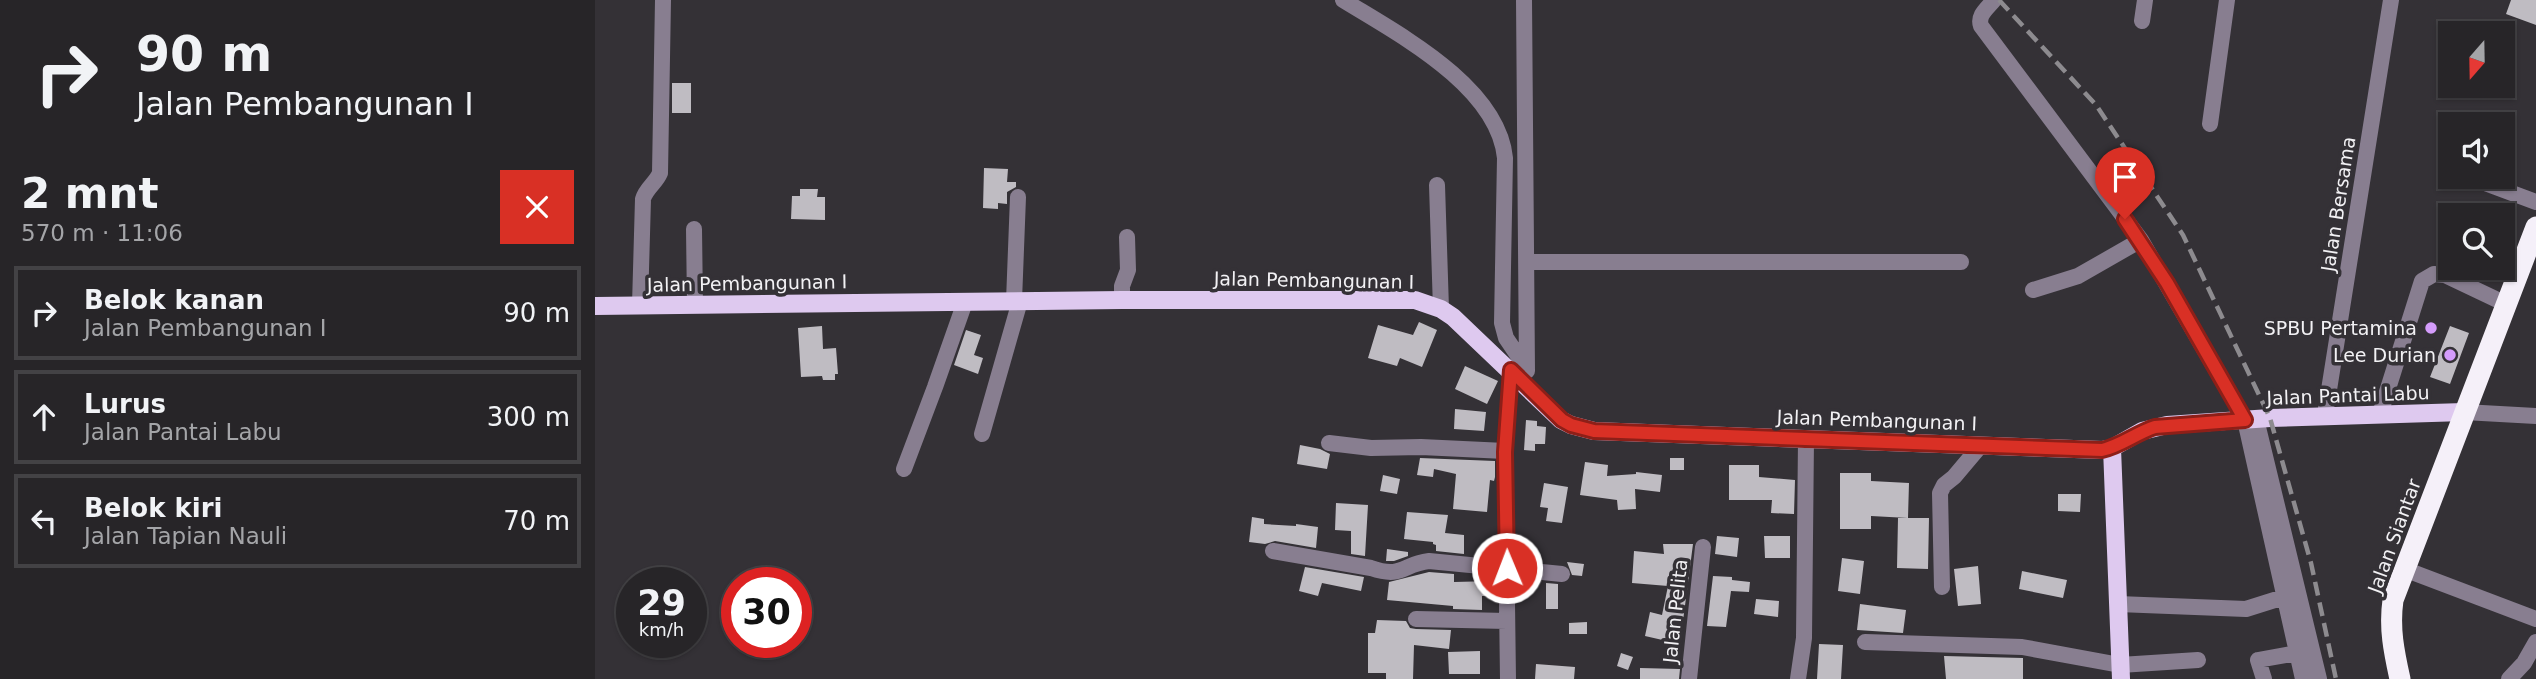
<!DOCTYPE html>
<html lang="id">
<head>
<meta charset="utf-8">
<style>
	:root { --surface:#272528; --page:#2f2d30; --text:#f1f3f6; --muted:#a4a5a8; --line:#434245 }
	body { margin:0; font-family:"DejaVu Sans",sans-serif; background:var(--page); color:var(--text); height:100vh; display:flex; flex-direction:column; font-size:26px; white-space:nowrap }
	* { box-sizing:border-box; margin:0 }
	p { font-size:23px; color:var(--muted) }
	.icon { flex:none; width:38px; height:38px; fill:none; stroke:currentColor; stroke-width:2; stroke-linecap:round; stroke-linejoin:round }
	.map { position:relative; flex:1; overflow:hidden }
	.side { display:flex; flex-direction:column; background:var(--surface); width:595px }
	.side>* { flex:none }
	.banner { background:#272528; color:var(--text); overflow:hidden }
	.needle { width:46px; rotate:200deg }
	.controls { position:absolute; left:1843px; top:21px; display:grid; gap:14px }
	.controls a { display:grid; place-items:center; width:77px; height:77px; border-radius:0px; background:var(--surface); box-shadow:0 2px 5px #0004,0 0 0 2px var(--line); font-size:35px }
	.speed { position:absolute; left:21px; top:567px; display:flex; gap:14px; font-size:35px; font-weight:700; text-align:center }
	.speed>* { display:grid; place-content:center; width:91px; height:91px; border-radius:50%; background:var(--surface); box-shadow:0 2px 5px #0004,0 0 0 2px var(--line); line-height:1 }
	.speed small { font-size:18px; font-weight:400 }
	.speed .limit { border:10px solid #d22; background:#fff; color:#111 }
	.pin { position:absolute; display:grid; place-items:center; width:60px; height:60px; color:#fff; margin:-72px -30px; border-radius:50% 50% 50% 0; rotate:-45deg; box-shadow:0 0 7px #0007 }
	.pin .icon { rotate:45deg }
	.me { position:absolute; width:77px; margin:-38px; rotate:359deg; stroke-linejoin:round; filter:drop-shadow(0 0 5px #0008) }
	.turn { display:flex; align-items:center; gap:24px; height:147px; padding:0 21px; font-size:32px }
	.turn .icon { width:91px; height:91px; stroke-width:2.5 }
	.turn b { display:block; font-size:49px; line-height:60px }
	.round { display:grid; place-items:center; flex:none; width:74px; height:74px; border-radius:0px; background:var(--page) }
	.overview { display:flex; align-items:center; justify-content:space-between; height:119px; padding:0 21px }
	h1 { font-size:42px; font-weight:700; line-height:52px }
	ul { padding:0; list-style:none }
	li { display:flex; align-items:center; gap:21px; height:94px; margin:0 14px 10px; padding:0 7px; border:4px solid var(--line); border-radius:0px }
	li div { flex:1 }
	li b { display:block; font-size:26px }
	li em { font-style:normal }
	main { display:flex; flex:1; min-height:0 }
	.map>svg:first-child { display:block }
	.building { fill:#bfbcc2 }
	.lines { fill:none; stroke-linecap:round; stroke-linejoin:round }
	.minor { stroke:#887e90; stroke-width:16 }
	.major { stroke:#dec9ef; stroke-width:18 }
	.highway { stroke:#f5f0f9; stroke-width:21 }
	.rail { stroke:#8d8b8f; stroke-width:4.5; stroke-dasharray:14 7; stroke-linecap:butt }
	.route-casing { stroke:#8d1f18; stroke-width:18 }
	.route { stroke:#d93025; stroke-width:12 }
	.poi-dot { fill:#d49cfb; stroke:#343136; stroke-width:2.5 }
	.labels { text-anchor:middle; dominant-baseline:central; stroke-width:7; stroke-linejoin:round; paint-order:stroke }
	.street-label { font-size:19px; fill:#f2f1f4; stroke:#343136 }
	.poi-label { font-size:19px; fill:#f2f1f4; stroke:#343136; text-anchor:end }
</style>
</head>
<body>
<main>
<section class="side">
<div class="banner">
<div class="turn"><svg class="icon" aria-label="right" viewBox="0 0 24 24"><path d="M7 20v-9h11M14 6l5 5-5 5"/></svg><div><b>90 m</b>Jalan Pembangunan I</div></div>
</div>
<div class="overview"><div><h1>2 mnt</h1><p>570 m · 11:06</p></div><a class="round" style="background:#d93025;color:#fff"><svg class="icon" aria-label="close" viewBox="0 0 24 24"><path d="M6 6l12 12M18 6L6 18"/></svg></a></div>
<ul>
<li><svg class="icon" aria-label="right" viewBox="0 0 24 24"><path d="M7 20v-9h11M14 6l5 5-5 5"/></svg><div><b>Belok kanan</b><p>Jalan Pembangunan I</p></div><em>90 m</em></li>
<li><svg class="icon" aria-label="ahead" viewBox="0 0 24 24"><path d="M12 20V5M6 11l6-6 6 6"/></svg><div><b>Lurus</b><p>Jalan Pantai Labu</p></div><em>300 m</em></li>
<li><svg class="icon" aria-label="left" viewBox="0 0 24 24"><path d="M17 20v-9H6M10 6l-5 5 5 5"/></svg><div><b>Belok kiri</b><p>Jalan Tapian Nauli</p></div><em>70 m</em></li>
</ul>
</section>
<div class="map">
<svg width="1941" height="679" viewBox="0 0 1941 679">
	<rect width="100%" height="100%" fill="#343136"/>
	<path class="building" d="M1916,0h25v25l-30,-11z
		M77,83h19v30h-19z
		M389,168l24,1 -1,13h9v5l-9,5v12l-9,-1v6l-15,-1z
		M205,189h18l-1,8h8v23l-34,-1 1,-23h8z
		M824,322l18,8 -15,37 -22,-9 -3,8 -29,-8 10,-33 35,10z
		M227,326l1,23 13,-1 2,26h-3v6h-12l-1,-4 -21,1 -3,-49z
		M1855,326l19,7 -19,51 -20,-7z
		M371,330l15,5 -7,20 9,3 -5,16 -24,-9z
		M870,366l33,15 -11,23 -32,-15z
		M860,409l31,3 -2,19 -30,-2z
		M931,420l11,1v5l9,1 -1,17h-10v7l-11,-1z
		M705,445l20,4 10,5 -3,15 -30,-5z
		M825,458l75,3v16l-1,4 -4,-1 -3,32 -34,-3 3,-35 -22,-5 -1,8 -16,-2z
		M1075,458h14v12h-14z
		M990,462l23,3 -1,11 29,-2v-2l26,3 -2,17 -25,-3 1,20 -18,1 -1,-10 -37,-5z
		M1134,465h30v12l36,3 -1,34 -23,-1 1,-13h-43z
		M1245,473h31v8l38,2 -1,35 -37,-2v13h-31z
		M788,475l17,4 -3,15 -17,-3z
		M949,483l24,4 -6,36 -16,-2 2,-13 -8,-1z
		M1463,494h23l-1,18 -22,-1z
		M741,503l32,2 -3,51 -14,-2v-23l-16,-1z
		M812,512l41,3 -3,18 19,2v19l-28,-3v-6l-3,-1v-2l-29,-3z
		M657,517l12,2v5l32,2v-2l22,3 -2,21 -41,-7 -10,3 -16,-2z
		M1303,518h31l-1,51 -31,-1z
		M1122,536l22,2 -2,19 -22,-3z
		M1169,536h26v22h-25z
		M1068,544h30l-13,100 -35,-8 5,-24 12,3 6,-29 -36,-3 2,-32 30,3z
		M792,549l21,3v4l-14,5h-8z
		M1247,558l22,3 -4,33 -22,-3z
		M972,562l17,2 -2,12 -10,-1z
		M1383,566l3,38 -23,2 -4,-37z
		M710,567l59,10 -3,14 -39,-8 -4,13 -19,-5z
		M1427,571l45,9 -4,18 -44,-9z
		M834,572l25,2v8l39,-1 1,15h-12v14l-29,-1v-3l-66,-6 2,-18z
		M1118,576l19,1v3l18,2 -1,10 -18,-1 -5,36 -19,-1z
		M951,583l12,1v25h-12z
		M1161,599l23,2 -1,16 -24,-3z
		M1265,604l46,6 -3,23 -46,-3z
		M782,620l29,1 4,7 6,1 35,1 -2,19 -35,-4 -1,34h-27v-6h-18v-40h7z
		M992,622v12h-18v-11z
		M1224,644l24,1 -2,34h-24z
		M885,651v23h-31l-1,-22z
		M1026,653l12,4 -5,13 -11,-4z
		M1349,656l79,2v21h-77z
		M941,664l39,3 -1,12h-39z
		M1045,668l40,1 -1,10h-39z"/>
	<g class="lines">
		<path class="minor" d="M748,0c55,34 155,86 162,158l-3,165 4,15 21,31
			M929,0l3,371
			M1399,0c-6,8 -17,15 -13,26l160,214 104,180 58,259
			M1547,21l3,-21
			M1615,124l17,-124
			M1851,168l4,1
			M1874,177l67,25
			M842,185l4,124
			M99,229l1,76
			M931,262h435
			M1438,290l45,-14 63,-36
			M527,300v-14l6,-16 -1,-33
			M419,301l4,-104
			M45,305l3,-106c3,-11 13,-16 17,-26l3,-173
			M1869,412l72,4
			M1785,414l42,-133 12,-7 11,1 61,29
			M1730,415l66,-415
			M1661,419l63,260
			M387,434l38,-133
			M734,443l42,5 50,-1 84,4
			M309,469l31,-82 30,-85
			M678,551l98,17c32,11 31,-4 58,-7l133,13
			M1809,569l132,50
			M1347,587l-2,-94 4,-8 10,-8 27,-32
			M1523,604l128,5 38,-12
			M821,619l91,2
			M1270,642l157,5 98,18 78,-5
			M913,679l-3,-228 6,-81
			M1094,679l14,-132
			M1203,679l6,-41 2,-199
			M1669,679l-6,-19 39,-7
			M1914,679l15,-16 12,-21"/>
		<path class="major" d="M0,306l527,-6h293l26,9 12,8 108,103 10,5 23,6 508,19 10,-2 30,-17 25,-6 103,-7 194,-6
			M1517,448l9,231"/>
		<path class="highway" d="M1805,679c-6,-27 -11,-51 -7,-79l143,-373"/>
		<path class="rail" d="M1404,0l97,105 87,130 87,183 41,145 25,116"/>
	</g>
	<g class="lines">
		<defs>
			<path id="route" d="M912,568l-2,-116 6,-82 51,50 9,5 23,6 508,19c19,-4 34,-17 53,-23l90,-7 -78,-137 -42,-64"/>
		</defs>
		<use href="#route" class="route-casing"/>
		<use href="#route" class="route"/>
	</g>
	<g class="poi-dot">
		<circle cx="1836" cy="328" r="7"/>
		<circle cx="1855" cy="355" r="7"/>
	</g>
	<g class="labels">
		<g class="street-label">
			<text transform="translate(1743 204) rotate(-81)">Jalan Bersama</text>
			<text transform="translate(719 280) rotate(1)">Jalan Pembangunan I</text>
			<text transform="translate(152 283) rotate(-1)">Jalan Pembangunan I</text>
			<text transform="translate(1753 395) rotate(-2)">Jalan Pantai Labu</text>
			<text transform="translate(1282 420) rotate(2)">Jalan Pembangunan I</text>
			<text transform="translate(1799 536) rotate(-70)">Jalan Siantar</text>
			<text transform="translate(1080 611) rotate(-84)">Jalan Pelita</text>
		</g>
		<g class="poi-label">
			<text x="1822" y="328">SPBU Pertamina</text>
			<text x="1841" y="355">Lee Durian</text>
		</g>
	</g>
</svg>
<div class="controls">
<a><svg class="needle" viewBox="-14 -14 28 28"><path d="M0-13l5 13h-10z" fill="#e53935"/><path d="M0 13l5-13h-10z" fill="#a4a5a8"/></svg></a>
<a><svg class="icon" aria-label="sound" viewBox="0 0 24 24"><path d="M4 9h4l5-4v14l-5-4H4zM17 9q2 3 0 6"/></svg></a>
<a><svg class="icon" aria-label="search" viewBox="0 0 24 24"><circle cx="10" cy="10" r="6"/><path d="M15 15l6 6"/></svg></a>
</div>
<div class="speed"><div>29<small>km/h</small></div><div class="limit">30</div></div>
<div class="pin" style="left:1530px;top:219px;background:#d93025"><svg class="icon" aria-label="arrive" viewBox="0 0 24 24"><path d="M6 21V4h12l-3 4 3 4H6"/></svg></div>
<svg class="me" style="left:912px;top:568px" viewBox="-20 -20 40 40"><circle r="17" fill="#d93025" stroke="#fff" stroke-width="3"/><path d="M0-11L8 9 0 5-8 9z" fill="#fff"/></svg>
</div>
</main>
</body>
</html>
